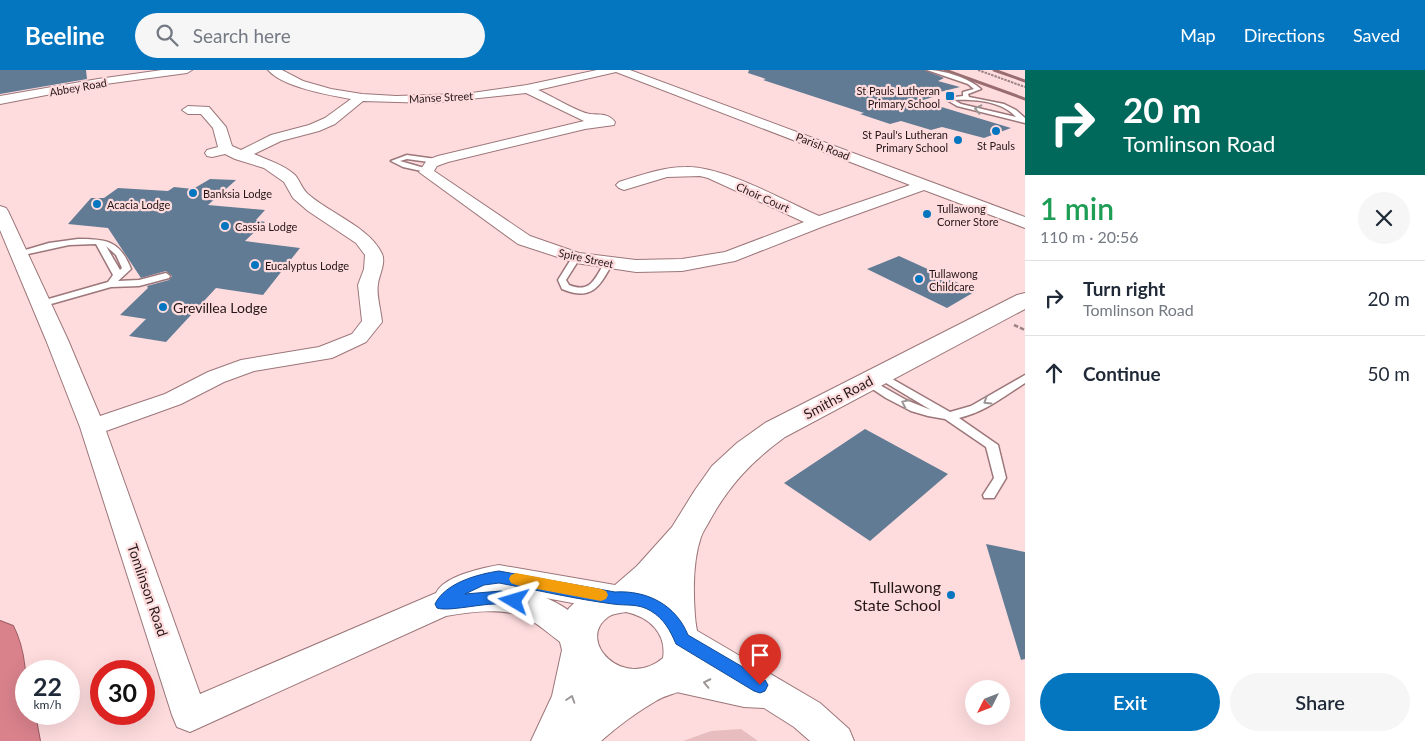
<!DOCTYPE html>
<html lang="en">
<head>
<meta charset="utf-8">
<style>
	:root { --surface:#fff; --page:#f6f6f7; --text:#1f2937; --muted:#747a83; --line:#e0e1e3; --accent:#0475bf }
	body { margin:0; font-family:Lato,sans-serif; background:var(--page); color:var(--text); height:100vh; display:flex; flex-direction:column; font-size:19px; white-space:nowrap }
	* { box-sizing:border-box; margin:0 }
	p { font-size:16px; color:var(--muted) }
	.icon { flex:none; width:28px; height:28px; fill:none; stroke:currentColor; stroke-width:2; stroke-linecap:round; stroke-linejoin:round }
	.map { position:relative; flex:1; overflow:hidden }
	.drawer { display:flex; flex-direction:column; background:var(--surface); width:400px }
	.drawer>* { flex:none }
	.banner { background:#00695c; color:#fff; overflow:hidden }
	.needle { width:32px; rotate:228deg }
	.controls { position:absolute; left:965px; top:610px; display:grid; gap:10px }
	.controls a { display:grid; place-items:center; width:45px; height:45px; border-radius:50%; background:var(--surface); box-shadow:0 5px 20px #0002; font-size:25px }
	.speed { position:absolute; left:15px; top:590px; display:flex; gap:10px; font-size:25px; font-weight:700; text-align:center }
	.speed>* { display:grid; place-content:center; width:65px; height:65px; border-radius:50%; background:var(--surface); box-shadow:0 5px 20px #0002; line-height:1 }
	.speed small { font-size:12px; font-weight:400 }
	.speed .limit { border:8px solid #d22; background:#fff; color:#111 }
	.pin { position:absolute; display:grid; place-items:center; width:42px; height:42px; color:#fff; margin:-51px -21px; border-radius:50% 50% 50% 0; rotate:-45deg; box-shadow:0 0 5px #0007 }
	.pin .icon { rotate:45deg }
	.me { position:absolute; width:55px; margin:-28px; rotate:277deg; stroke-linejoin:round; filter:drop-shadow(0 0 4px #0008) }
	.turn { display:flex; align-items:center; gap:18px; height:105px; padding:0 15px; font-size:22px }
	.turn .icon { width:65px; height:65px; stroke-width:2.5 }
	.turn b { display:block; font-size:35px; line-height:42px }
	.round { display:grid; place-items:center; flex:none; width:52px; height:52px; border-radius:26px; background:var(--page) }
	.headline { display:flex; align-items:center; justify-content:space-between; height:85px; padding:0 15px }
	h1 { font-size:30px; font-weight:600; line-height:38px; color:#1e9e55 }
	.primary-button { display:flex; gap:10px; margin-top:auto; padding:10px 15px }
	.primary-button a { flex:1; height:58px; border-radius:30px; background:var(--accent); color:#fff; font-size:20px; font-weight:600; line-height:58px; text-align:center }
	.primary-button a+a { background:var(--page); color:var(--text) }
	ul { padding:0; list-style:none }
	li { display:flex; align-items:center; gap:15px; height:75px; padding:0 15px; border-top:1px solid var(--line) }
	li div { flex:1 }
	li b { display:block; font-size:19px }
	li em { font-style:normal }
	header { display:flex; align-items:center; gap:30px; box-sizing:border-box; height:70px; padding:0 25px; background:var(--accent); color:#fff }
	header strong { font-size:24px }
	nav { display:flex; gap:28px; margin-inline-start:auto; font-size:18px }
	.search { width:350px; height:45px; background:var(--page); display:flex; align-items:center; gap:12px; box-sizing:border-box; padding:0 18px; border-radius:28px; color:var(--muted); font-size:19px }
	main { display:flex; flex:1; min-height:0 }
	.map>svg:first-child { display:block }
	.green { fill:#e7bdc0 }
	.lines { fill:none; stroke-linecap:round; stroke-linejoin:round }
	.stream { stroke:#996c70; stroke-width:3 }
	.building { fill:#617b94 }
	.lane-casing { stroke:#9c7679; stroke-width:3 }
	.street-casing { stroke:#9c7679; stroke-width:2 }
	.secondary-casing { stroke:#9c7679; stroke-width:2 }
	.highway-casing { stroke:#9a5c63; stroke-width:2 }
	.path-far1 { stroke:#9b8284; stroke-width:2; stroke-dasharray:2.5 1; stroke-linecap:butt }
	.path { stroke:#9b8284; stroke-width:2.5; stroke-dasharray:4.5 2; stroke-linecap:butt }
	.lane { fill:#fff; fill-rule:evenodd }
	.street { fill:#fff; fill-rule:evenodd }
	.secondary { fill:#fff; fill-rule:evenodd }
	.highway { fill:#d9828c; fill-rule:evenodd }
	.oneway { stroke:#9d9697 }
	.route { fill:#1a73e8; stroke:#114b97 }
	.slow { fill:#f59e0b }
	.poi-dot { fill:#0475bf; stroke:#fedcde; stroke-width:2 }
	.labels { text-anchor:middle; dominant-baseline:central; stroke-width:4.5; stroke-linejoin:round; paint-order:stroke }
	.far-street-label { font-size:11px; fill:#251618; stroke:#fedcde }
	.far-poi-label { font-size:11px; fill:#251618; stroke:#fedcde; text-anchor:start }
	.poi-label { font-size:14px; fill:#251618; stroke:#fedcde; text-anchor:start }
	.street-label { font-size:14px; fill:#251618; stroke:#fedcde }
	.near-poi-label { font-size:16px; fill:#251618; stroke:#fedcde; text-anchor:end }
</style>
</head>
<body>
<header>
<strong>Beeline</strong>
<div class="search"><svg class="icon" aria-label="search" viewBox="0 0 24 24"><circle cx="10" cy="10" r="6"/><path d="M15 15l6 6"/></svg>Search here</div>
<nav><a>Map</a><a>Directions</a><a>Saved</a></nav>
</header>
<main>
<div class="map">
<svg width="1025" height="671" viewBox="0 0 1025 671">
	<rect width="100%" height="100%" fill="#fedcde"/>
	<path class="green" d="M741,659l17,12h-75l28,-10z"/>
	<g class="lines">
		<path class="stream" d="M945,0l80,29
			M994,0l31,11"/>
	</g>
	<path class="building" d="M0,0h86l1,9 -87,15z
		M749,0h176l19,8 -6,3 22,6 -24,6 4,2 -17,5 4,2h-2l86,26 -27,10 -42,-11 -11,3 -30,-9 -11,3 -30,-10 4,-1 -101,-33 3,-1 -18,-6z
		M210,109l26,1 -28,25 57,5 -9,10 9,2 -20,19 55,7 -37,47 -47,-7 -50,54 -37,-6 17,-17 -26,-4 28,-27 -1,-2 22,-6 3,-4 -6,-5 -25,7 -33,-50 -40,-4 23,-26h13l14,-10 50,3 6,-4 19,2z
		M899,186l77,35 -29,17 -80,-39z
		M865,359l83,45 -78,67 -86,-58z
		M986,474l39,8v107l-4,1z"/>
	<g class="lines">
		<defs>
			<path id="lane" d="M927,0c17,0 42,8 54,19l-13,5 1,3 35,7 12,6 9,8v5l-68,-17 -10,-6v-2l16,-2v-4l11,-3 -6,-5zM954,30c20,-1 48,1 62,17l-55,-13z
				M407,85l29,4 3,2 -3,2 -29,-4 -7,2 28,8 2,1 -4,2 -23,-5 -12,-6z
				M78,169c29,0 42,2 53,30l-13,12 21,-1 27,-7 4,3 -1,2 -30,8 -28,1 -67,19h-6v-4l70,-20 5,-7 -17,-31 -27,1 -50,11 -4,-3 34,-10zM106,176l10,9 6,13 -2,2z
				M576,185l4,3 -14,22 3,5c22,9 26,-7 36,-23l3,-1 4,3c-13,24 -21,37 -50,25l-4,-9 15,-24z
				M880,302l70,40 21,-6 54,-31v8c-22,14 -40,29 -66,35l39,27 8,33 -12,20h-10l-1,-3 11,-17 -8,-31 -41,-28 -17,-3 -17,-5 -25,-13 -24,-16 1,-2h8l35,20 25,10 -55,-33 -1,-2z"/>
			<path id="street" d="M162,0h30l-5,3 -89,12 -98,19v-8l98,-17z
				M268,0h14l21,11 28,8 31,5 34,2 69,-2 62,-9 70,-15h33l395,147v11l-101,-38 -100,36 -89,35 -53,10 -46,1 -60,-9 -58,-19 -99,-72 8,-12 11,-4 146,-35 -58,-28 -95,10 -68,-2 -28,23 -16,7 -38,10 -27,13c14,6 30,11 41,21 5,6 7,14 13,19 21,19 63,34 74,60 4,9 -3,21 -4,30 -2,11 3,26 4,38l-16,20 -34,16 -78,13 -30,11 -43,22 -75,27 94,263 236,-101c8,-17 46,-25 63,-28l116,20 11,4 5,9 -5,9 -11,4 -69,-13c19,8 38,21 47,40l-4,10c-4,1 -8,4 -11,4 -11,0 -40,-32 -58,-37 -24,-7 -50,-3 -74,1l-256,116 -13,-5 -5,-12 -92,-288 -34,-87 -46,-110v-24l6,2 2,3 60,129 32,76 65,-22 43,-22 33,-12 78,-13 33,-13 10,-13 -4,-36 6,-16 1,-14 -9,-12 -48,-32 -15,-13 -9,-16 -20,-14 -29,-9 -10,-5 -13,3 -5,-1 -2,-3 2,-3 11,-3 -5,-19 -12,-14h-13l-6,-4 6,-4 21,1 17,20 6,19 9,4 30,-15 38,-10 16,-7 26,-19c-23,-4 -68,-12 -83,-29zM616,2l294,113 -91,31c-36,-16 -96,-50 -133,-49 -23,0 -45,8 -67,15l-3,3 3,3 5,2 43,-13 33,-1 8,2 96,44 -79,30 -43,7 -46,1 -57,-7 -49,-17 -96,-65 3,-5 11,-4 137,-33 29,-4 1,-3c-7,-9 -15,-7 -25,-8 -11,-1 -40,-19 -52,-24z
				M682,555l12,4 126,74 29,26 5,12h-44l-16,-14 -30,-19 -20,-1 -72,-16 -12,-4 -5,-11 5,-11 12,-4 25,5 -27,-17 -4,-10 4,-10z"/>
			<path id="secondary" d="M1025,223v16l-240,128c-32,23 -56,48 -75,83 -3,6 -7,11 -9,17 -8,23 -8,54 -6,79 2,29 14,35 -3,65 -8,13 -24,12 -36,20 -19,11 -38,25 -55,40h-70l21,-45 10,-46 -3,-12 4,-19 6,-11 15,-14 31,-9 22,-19 35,-39 23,-37 17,-24 25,-23 28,-20 252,-128zM626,542c23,5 41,21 37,46 -39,33 -88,-17 -55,-41 4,-3 12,-4 18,-5z"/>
			<path id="highway" d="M0,551l13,5c14,27 13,58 13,88h9l5,27h-40z"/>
		</defs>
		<use href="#lane" class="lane-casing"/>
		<use href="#street" class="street-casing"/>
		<use href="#secondary" class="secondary-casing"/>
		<use href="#highway" class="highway-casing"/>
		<path class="path-far1" d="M978,0l47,17"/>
		<path class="path" d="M1014,255l11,5"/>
		<use href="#lane" class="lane"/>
		<use href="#street" class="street"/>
		<use href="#secondary" class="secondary"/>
		<use href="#highway" class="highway"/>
	</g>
	<defs><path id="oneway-chevron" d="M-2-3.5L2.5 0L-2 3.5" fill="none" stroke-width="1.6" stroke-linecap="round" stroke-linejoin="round" transform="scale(1.25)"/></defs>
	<g class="oneway">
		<use href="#oneway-chevron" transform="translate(978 39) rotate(-167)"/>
		<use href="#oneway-chevron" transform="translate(987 331) rotate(148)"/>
		<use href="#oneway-chevron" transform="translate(905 333) rotate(-154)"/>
		<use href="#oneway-chevron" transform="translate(707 613) rotate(-168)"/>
		<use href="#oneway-chevron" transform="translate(571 629) rotate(-72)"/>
	</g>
	<path class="route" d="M499,501l116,21c32,-2 61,13 73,43l77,45 3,5 -3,6 -5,2 -6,-2 -78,-47c-6,-14 -12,-25 -25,-33 -13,-8 -25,-5 -38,-7 -38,-5 -76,-14 -114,-21l-15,2 -19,9 36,-3 18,5 2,5 -2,4c-7,3 -12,-1 -19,-1 -17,-1 -52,8 -63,4l-2,-4c10,-21 43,-30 64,-33z"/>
	<path class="slow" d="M516,503l85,16 5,2 2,4 -2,4 -5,2 -85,-16 -5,-2 -2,-4 2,-4z"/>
	<g class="poi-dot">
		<rect x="945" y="21" width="10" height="10" rx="2.5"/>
		<circle cx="996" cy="61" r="5"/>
		<circle cx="958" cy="70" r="5"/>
		<circle cx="193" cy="123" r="5"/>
		<circle cx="97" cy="134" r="5"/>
		<circle cx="927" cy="144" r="5"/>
		<circle cx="225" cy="156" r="5"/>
		<circle cx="255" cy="195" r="5"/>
		<circle cx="919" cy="209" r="5"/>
		<circle cx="163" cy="237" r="5"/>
		<circle cx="951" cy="525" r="5"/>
	</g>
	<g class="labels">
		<g class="far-street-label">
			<text transform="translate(78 17) rotate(-10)">Abbey Road</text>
			<text transform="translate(441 27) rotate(-3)">Manse Street</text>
			<text transform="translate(823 76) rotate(21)">Parish Road</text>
			<text transform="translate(763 127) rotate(24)">Choir Court</text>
			<text transform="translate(586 188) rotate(12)">Spire Street</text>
		</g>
		<g class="far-poi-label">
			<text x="940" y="20" text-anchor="end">St Pauls Lutheran<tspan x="940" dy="13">Primary School</tspan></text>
			<text x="948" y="64" text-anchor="end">St Paul's Lutheran<tspan x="948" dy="13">Primary School</tspan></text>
			<text x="996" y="75" text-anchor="middle">St Pauls</text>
			<text x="203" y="123">Banksia Lodge</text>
			<text x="107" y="134">Acacia Lodge</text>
			<text x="937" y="138">Tullawong<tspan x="937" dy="13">Corner Store</tspan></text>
			<text x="235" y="156">Cassia Lodge</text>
			<text x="265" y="195">Eucalyptus Lodge</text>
			<text x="929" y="203">Tullawong<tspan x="929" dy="13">Childcare</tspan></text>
		</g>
		<g class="poi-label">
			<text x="173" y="237">Grevillea Lodge</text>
		</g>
		<g class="street-label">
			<text transform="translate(838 327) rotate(-28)">Smiths Road</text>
			<text transform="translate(148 520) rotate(71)">Tomlinson Road</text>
		</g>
		<g class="near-poi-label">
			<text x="941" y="516">Tullawong<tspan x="941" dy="18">State School</tspan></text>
		</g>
	</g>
</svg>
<div class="controls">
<a><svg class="needle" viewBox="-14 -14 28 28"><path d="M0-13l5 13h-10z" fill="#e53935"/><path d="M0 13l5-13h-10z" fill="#747a83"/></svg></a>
</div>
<div class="speed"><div>22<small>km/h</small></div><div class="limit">30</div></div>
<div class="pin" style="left:760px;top:615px;background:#d93025"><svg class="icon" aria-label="arrive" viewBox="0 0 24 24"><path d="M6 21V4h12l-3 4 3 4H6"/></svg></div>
<svg class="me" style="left:514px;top:531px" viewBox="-20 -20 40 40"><path d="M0-17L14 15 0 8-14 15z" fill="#1a73e8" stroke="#fff" stroke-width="4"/></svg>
</div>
<section class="drawer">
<div class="banner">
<div class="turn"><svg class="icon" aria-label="right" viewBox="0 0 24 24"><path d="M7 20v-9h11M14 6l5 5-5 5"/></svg><div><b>20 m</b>Tomlinson Road</div></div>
</div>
<div class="headline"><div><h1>1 min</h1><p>110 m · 20:56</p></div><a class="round"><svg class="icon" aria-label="close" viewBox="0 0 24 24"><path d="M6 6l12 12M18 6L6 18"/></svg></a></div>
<ul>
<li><svg class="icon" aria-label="right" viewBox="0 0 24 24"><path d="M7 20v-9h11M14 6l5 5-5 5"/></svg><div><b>Turn right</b><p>Tomlinson Road</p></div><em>20 m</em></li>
<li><svg class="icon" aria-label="ahead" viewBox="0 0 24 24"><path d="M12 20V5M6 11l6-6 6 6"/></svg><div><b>Continue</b></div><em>50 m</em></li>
</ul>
<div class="primary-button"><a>Exit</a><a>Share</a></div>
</section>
</main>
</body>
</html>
